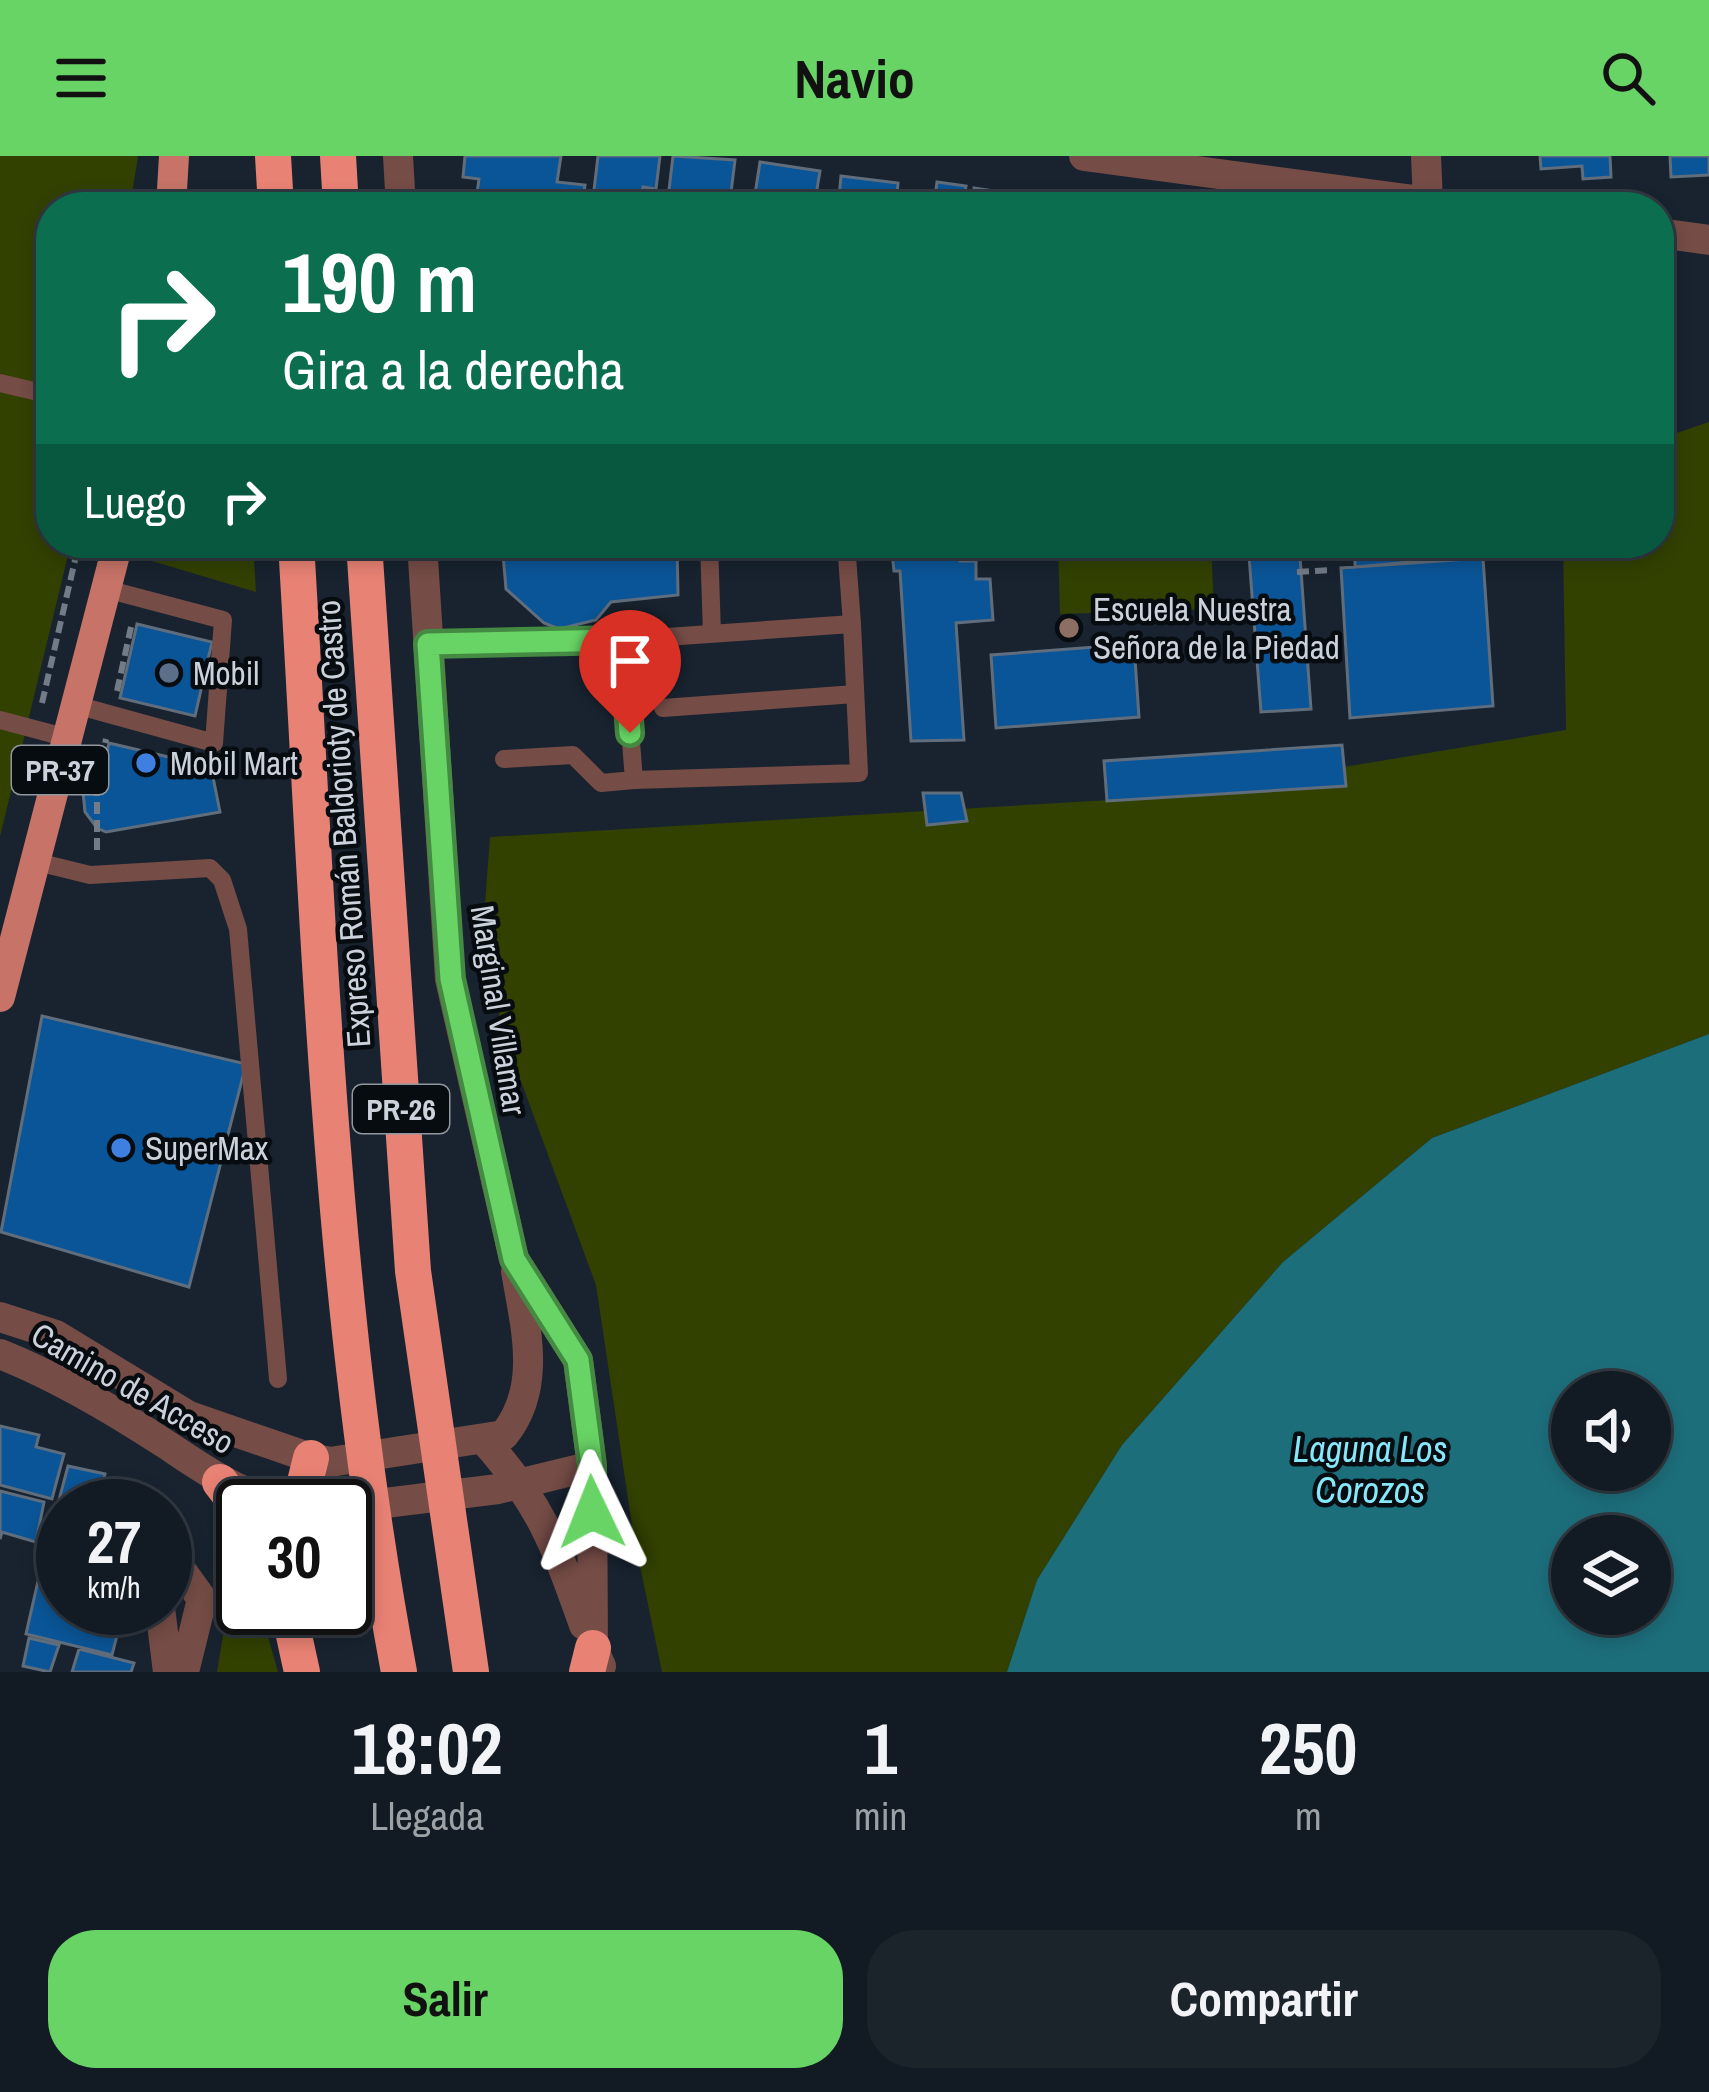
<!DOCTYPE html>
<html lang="es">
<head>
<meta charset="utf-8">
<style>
	:root { --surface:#121a23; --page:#1b232b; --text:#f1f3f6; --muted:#9ca1a6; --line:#313841; --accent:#68d465 }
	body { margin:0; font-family:"Archivo Narrow",sans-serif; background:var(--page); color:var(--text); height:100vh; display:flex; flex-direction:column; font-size:45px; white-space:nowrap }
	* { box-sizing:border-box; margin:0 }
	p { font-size:39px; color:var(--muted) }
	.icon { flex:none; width:66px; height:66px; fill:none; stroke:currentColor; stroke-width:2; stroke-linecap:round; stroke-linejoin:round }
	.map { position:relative; height:1516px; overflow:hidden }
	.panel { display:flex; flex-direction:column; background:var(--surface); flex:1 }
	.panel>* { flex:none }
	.hud { position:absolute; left:36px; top:36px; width:1638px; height:366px; border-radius:48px; box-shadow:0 6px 18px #0003,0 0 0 3px var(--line); background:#0b6e4f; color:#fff; overflow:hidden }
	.buttons { position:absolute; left:1551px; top:1215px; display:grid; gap:24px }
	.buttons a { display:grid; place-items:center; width:120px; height:120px; border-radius:50%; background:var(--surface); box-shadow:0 6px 18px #0003,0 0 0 3px var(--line); font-size:60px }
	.speed { position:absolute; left:36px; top:1323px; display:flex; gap:24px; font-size:60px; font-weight:700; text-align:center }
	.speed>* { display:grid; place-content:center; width:156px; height:156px; border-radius:50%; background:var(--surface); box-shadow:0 6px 18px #0003,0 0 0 3px var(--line); line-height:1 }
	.speed small { font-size:30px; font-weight:400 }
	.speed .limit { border:6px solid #111; border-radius:18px; background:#fff; color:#111 }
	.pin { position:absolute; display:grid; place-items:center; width:102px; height:102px; color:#fff; margin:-123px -51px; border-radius:50% 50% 50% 0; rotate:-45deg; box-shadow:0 0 12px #0007 }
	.pin .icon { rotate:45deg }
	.me { position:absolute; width:132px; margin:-66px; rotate:358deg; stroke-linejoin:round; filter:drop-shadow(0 0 9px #0008) }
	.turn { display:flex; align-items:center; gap:42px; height:252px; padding:0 48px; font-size:54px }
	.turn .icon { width:156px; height:156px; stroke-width:2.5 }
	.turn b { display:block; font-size:84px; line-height:102px }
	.then { display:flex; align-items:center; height:114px; padding:0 48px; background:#0003; gap:24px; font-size:45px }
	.eta { display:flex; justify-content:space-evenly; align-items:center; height:204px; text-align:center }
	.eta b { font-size:72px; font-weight:700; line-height:84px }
	.cta { display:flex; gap:24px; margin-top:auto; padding:24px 48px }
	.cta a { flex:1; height:138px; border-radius:48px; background:var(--accent); color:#111; font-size:48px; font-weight:700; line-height:138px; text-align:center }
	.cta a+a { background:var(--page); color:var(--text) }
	header { display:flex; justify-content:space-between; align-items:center; height:156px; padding:0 48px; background:var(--accent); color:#111; font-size:54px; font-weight:700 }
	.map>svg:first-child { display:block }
	.green { fill:#324100 }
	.water { fill:#1d6e7b; fill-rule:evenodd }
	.building { fill:#0a5597; stroke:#606d7c; stroke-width:3 }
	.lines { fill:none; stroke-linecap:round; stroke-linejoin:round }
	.path { stroke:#727b86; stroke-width:6; stroke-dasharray:12 6; stroke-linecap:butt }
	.lane { stroke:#754c46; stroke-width:18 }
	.street { stroke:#754c46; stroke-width:30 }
	.primary { stroke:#c77367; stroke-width:30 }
	.highway { stroke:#e88274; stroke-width:36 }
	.route-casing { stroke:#448a42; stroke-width:30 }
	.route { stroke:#68d465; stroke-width:21 }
	.education-dot { fill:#8d6e63; stroke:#070c11; stroke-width:4.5 }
	.service-dot { fill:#5c6f8a; stroke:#070c11; stroke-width:4.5 }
	.shop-dot { fill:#3f7fe0; stroke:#070c11; stroke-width:4.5 }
	.labels { text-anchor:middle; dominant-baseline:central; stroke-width:9; stroke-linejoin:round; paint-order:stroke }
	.shield { fill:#070c11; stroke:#90979e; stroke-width:3 }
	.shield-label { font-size:30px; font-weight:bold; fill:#cbd2db }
	.poi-label { font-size:33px; fill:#cbd2db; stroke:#070c11; text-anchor:start }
	.street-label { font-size:33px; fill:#cbd2db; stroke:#070c11 }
	.water-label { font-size:36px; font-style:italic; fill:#87e8fa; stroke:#070c11 }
</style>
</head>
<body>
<header><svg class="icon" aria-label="menu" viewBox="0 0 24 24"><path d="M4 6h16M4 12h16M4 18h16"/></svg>Navio<svg class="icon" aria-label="search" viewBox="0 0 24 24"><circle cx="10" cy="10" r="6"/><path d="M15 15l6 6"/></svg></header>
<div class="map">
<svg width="1709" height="1516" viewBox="0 0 1709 1516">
	<rect width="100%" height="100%" fill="#18232f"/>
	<path class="green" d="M0,0h138l-8,51h-79v336h20l-71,294z
		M1709,266v612l-277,104 -149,124 -161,183 -85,135 -30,92h-345l-29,-140 -37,-247 -95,-258 -17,-110 6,-80 855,-51 -1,-19 222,-37 -3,-187h96v-104z
		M157,387h96l3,49 -104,-31z
		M1058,387h153l3,66 -154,5z
		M243,1427v25h17l18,64h-61l12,-72 -4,-11z"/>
	<path class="water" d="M1709,878v638h-702l30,-92 85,-135 161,-183 149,-124zM1572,1236h78v78h-78zM1572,1380h78v78h-78z"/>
	<path class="building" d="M465,0h96l-4,26 28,3 -3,22h-107l4,-28 -16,-2z
		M598,0h62l-4,33 -13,-2 -3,20h-48z
		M673,0l62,4 -4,33 -14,-2 -2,16h-48z
		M1540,0h70l1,21 -28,2 -1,-13 -41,3z
		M1670,0h39v19l-38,2z
		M760,6l60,9 -6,36h-61z
		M841,20l57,7 -2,24h-58z
		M937,26l29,4 -3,21h-60l1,-7 30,4z
		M974,32l60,9 -2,10h-61z
		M1058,40l65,11h-67z
		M502,387h175l1,52 -67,7 -15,18 -37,9 -15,-6 -38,-34z
		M891,387h68l1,18h16v18h14l3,41 -37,3 8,117 -53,1 -11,-170h-6z
		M1248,387h51l12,166 -50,3z
		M1355,387h111l1,14 -112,10z
		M1483,402l10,148 -143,12 -9,-150z
		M137,468l75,18 -17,74 -75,-18z
		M1134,488l5,73 -143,11 -5,-73z
		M109,587l102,24 9,45 -114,20 -9,-4 -12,-16 -2,-20 3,-13 14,3z
		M1342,589l4,41 -239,15 -3,-40z
		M923,637h38l6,28 -40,4z
		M42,860l204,48 -57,223 -188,-55z
		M0,1270l39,9 -3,12 28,7 -12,45 -52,-14z
		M68,1310l37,8 -4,15 9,2 -4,15h-43v67l-22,-5z
		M0,1335l44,11 -8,40 -34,-10 -2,7z
		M41,1412l22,5v35h61l-12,47 -86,-21z
		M29,1482l30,7 -9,27 -27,-6z
		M79,1493l55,14 -3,9h-59z"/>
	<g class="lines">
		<path class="path" d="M1297,416l36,-2
			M117,535l14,-64
			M42,547l37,-160
			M97,694v-69l9,-42"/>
		<path class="lane" d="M0,227l51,12
			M709,387l3,91
			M623,484l11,140 225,-7 -7,-149
			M428,488l195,-4 229,-16 -6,-81
			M76,549l138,38 9,-123 -117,-31
			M663,552l192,-14
			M0,564l68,18
			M504,603l69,-4 28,28 33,-3
			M37,706l53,13 120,-7 12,12 16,49 40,450"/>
		<path class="street" d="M398,0l3,51
			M1084,0l383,51
			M1426,0l2,46
			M1659,77l50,7
			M422,387l28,436 64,280 64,101 14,106 1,182 8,18
			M0,1161l56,18 133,81 122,42 19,4 174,-27c39,-48 21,-109 12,-164
			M0,1198c58,23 112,55 164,89 44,29 81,57 134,63
			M484,1284c57,64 72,106 100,185
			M345,1352l153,-19 94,-23
			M165,1417l19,1 18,25 -18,73
			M160,1452l8,64"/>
		<path class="primary" d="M171,51l3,-51
			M0,841l118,-454"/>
		<path class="highway" d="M273,0l3,51
			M338,0l3,51
			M296,387c23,378 33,756 103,1129
			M364,387l49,728 58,401
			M220,1326l23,30
			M299,1350l12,-48
			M288,1452l14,64
			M587,1516l6,-24"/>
	</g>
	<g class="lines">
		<defs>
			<path id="route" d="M592,1356v-46l-14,-106 -64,-101 -63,-280 -23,-335 195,-4 7,93"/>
		</defs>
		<use href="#route" class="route-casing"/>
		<use href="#route" class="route"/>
	</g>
	<circle class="education-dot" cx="1069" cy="472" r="12"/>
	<circle class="service-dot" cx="169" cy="517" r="12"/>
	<g class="shop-dot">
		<circle cx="146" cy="607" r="12"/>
		<circle cx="121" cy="992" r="12"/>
	</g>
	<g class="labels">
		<g class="shield">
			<rect x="12" y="590" width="96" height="48" rx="9"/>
			<rect x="353" y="929" width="96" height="48" rx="9"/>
		</g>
		<g class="shield-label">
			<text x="60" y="614">PR-37</text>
			<text x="401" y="953">PR-26</text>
		</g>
		<g class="poi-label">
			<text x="1093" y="453">Escuela Nuestra<tspan x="1093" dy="38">Señora de la Piedad</tspan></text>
			<text x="193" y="517">Mobil</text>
			<text x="170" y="607">Mobil Mart</text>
			<text x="145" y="992">SuperMax</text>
		</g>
		<g class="street-label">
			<text transform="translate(343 668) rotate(-94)">Expreso Román Baldorioty de Castro</text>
			<text transform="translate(499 854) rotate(81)">Marginal Villamar</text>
			<text transform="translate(133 1232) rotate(30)">Camino de Acceso</text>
		</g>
		<g class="water-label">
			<text x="1370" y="1293">Laguna Los<tspan x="1370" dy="41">Corozos</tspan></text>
		</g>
	</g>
</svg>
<div class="buttons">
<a><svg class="icon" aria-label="sound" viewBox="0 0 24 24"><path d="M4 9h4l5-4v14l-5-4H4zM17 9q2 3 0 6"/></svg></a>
<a><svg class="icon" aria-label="layers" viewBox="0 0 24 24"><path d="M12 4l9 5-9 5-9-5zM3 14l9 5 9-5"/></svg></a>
</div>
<div class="speed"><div>27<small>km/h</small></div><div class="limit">30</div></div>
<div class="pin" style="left:630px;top:577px;background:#d93025"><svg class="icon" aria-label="arrive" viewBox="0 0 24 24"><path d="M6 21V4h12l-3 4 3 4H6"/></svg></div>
<svg class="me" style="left:592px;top:1356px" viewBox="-20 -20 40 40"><path d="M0-17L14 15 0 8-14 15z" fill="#68d465" stroke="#fff" stroke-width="4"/></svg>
<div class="hud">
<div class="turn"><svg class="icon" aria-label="right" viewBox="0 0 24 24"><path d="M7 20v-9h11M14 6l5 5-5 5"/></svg><div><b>190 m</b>Gira a la derecha</div></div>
<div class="then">Luego<svg class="icon" aria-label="right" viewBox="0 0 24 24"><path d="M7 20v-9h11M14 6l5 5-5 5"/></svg></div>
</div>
</div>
<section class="panel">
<div class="eta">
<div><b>18:02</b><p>Llegada</p></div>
<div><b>1</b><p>min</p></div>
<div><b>250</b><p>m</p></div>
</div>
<div class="cta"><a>Salir</a><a>Compartir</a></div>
</section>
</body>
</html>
